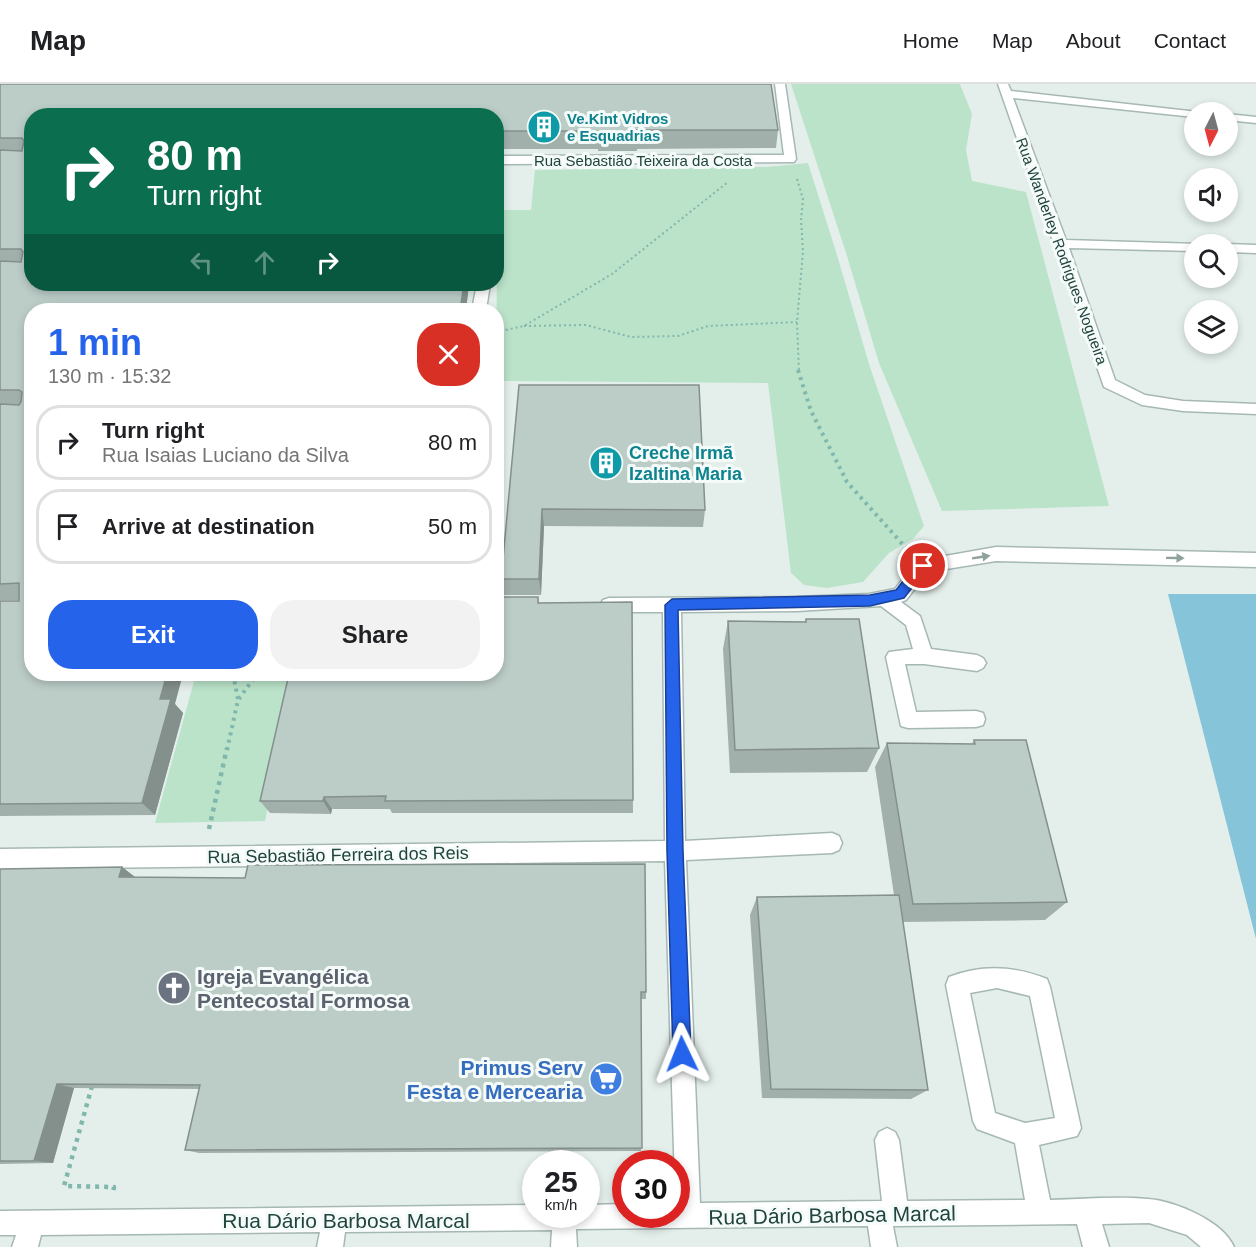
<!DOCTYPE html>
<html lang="en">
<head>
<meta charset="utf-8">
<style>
	:root { --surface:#fff; --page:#f2f2f2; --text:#202124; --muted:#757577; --line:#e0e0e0; --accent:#2563eb }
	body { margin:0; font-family:Helvetica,sans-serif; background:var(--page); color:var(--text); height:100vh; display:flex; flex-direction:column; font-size:22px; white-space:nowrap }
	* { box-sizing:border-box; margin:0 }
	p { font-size:20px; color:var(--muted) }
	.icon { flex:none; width:33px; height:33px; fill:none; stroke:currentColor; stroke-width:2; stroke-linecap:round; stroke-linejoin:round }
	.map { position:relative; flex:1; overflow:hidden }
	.panel { position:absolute; left:24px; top:219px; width:480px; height:378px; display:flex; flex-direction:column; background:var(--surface); border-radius:24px; box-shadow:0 3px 9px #0003 }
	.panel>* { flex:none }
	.hud { position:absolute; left:24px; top:24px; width:480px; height:183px; border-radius:24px; box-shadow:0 3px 9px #0003; background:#0b6e4f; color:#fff; overflow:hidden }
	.needle { width:39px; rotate:186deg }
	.controls { position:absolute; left:1184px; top:18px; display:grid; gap:12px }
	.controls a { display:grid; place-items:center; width:54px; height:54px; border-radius:50%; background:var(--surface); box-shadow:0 3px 9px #0003; font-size:30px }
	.speed { position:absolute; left:522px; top:1066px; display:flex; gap:12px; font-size:30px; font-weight:700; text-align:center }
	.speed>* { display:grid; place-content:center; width:78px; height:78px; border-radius:50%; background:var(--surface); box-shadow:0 3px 9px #0003; line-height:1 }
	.speed small { font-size:15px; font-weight:400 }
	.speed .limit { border:9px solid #d22; background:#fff; color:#111 }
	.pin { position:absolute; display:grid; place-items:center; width:51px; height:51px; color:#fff; margin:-26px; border:3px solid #fff; border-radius:50%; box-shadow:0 2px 6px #0007 }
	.me { position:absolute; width:66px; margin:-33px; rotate:358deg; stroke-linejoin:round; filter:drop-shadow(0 0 4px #0008) }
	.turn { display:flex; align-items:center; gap:21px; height:126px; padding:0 24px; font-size:27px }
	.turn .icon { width:78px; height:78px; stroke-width:2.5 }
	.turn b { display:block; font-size:42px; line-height:51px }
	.lanes { display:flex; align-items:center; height:57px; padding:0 24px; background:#0003; justify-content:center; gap:30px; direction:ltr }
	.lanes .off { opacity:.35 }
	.round { display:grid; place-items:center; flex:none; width:63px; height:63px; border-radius:24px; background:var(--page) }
	.summary { display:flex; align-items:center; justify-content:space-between; height:102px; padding:0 24px }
	h1 { font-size:36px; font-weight:600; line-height:45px; color:var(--accent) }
	.action { display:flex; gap:12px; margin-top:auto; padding:12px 24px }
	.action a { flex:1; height:69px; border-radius:24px; background:var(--accent); color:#fff; font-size:24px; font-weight:600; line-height:69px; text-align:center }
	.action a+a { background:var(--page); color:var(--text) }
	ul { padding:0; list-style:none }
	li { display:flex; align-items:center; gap:18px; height:75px; margin:0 12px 9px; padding:0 12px; border:3px solid var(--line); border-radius:24px }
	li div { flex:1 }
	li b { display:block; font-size:22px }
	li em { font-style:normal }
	header { display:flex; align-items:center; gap:36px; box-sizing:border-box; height:84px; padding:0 30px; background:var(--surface); border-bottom:2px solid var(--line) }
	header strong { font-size:28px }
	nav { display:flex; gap:33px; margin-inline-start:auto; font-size:21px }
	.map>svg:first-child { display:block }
	.green { fill:#bbe3ca }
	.water { fill:#86c4da }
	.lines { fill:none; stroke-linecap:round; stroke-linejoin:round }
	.minor-casing { stroke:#a6b8b4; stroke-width:3 }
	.path-far2 { stroke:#81b7ac; stroke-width:2; stroke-dasharray:2 3; stroke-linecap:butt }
	.path-far1 { stroke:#81b7ac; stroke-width:4; stroke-dasharray:3 4.5; stroke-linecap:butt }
	.path { stroke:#81b7ac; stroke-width:4.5; stroke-dasharray:4 5; stroke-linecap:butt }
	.minor { fill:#fff; fill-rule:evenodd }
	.wall { fill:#a2b0ac }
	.shaded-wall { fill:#84908c }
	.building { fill:#bccdc8; stroke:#84908c; stroke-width:1.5 }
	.oneway { fill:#90a29e }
	.route { fill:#2563eb; stroke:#184099; stroke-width:1.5 }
	.labels { text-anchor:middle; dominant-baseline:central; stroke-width:6; stroke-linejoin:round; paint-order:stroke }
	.far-culture-label { font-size:15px; font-weight:bold; fill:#0d838f; stroke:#f5fbf9; text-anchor:start }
	.far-street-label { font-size:15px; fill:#21443e; stroke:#f5fbf9 }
	.culture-label { font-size:18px; font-weight:bold; fill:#0d838f; stroke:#f5fbf9; text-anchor:start }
	.street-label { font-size:18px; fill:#21443e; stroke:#f5fbf9 }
	.near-worship-label { font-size:21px; font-weight:bold; fill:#5b616d; stroke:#f5fbf9; text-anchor:start }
	.near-shop-label { font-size:21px; font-weight:bold; fill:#366cbe; stroke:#f5fbf9; text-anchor:end }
	.near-street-label { font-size:21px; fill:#21443e; stroke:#f5fbf9 }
</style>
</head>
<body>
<header>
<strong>Map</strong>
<nav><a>Home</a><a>Map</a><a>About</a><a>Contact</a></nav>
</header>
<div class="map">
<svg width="1256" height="1163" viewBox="0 0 1256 1163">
	<rect width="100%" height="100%" fill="#e4efeb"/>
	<path class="green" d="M791,0h169l12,30 -6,36 6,31 54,11 83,314 -167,5 -63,-148 -32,-107z
		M808,79l29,92 32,109 55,162 -11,13 -24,14 -26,29 -36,6 -23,-3 -13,-12 -23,-190 -272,-2 1,-121 7,-50h27l4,-40 232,-3z
		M196,590h99l-30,147 -110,2z"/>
	<path class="water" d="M1168,510h88v345z"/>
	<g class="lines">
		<defs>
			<path id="minor" d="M775,0h10l11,75 -2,3 -298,2v-8l288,-1z
				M998,0h10l3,7 187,21h-4v5l-181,-19 53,142 133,4h-5v7l-125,-3 46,132 30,15 38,6 73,3v10l-73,-3 -41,-6 -38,-18z
				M1227,30l29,3v6l-29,-3z
				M1225,160h2l29,1v8l-29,-1z
				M477,200h13l-4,26h-14z
				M996,463l260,6v14l-260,-6 -68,11 -22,28 -5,2 19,14 11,33 46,6 6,3 3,5 -3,5 -6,3 -53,-7h-19l11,48 60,-1 7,2 2,6 -2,6 -7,2 -68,1 -7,-2 -15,-69 3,-5 24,-3 -7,-24 -25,-19 -84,5 -116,1 4,229 147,-8 7,3 3,7 -3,7 -7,3 -146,7 14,343 182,-2 -7,-61 4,-8 8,-4 8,4 4,8 8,61 118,-1 -10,-57 -38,-14 -4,-8 -27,-136 3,-8c33,-13 65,-11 98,2l3,8 31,141 -4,8 -38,9 11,55c32,-1 66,-4 98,-1 27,2 75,22 86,48h-33l-14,-12 -38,-12 -47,1 7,23h-26l-6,-23 -184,2 4,21h-26l-3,-21 -292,3 1,18h-26l1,-17 -207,2 -2,15h-26l3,-15 -279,3 -3,12h-26l4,-12h-16v-24l536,-6v10h50v-10l40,-1v11h50l-11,-354 -665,8v-20l665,-8 -2,-229h-54l-6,-2 -3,-5 3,-5 6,-2 188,-1 72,-3 26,-5 22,-28zM997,904l33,8 25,122 -30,5 -30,-10 -25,-120z"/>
		</defs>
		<use href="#minor" class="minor-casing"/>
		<path class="path-far2" d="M797,95l6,20 -2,21 2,31 -6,71 2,50
			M524,242l62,-1 45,12 47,-1 30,-10 89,-4
			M496,248l28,-6 88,-52 116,-92"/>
		<path class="path-far1" d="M798,286l13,41 36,71 59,66
			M233,590l5,25
			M227,666l11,-50 19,-26"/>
		<path class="path" d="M209,745l18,-81
			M92,1002l-28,100 50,1 -1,6"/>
		<use href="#minor" class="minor"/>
	</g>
	<path class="wall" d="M0,0l778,46 -2,18 -139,1v2h-39v-2h-102v-33l-464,168h437l-3,26h-434l143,394 8,9 -28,102 -155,1v-215h19v-1h-19z
		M519,301l186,125 -2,17 -159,-1 -3,69h-45v-37l7,1z
		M538,513l1,6 93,-1 1,211h-241l-2,-4h-58l-1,5 -61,-1 -10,-12z
		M806,535l73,129 -12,24 -137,1 -7,-124 5,-28 77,1z
		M974,656l93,162 -22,18 -142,2 25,168 -17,9 -149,-1 -12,-183 7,-18 137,-2 -19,-128 12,-24 85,1z
		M122,783l13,10 511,115v7h-5v152l-442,2 -14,-3 14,-61 -125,-1 -21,75 -53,1v-295z"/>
	<path class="shaded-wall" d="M464,200h5l-3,26h-6z
		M542,425l2,17 -3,69 -2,-16z
		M167,590h16l-8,30 8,9 -28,102 -13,-12 18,-104z
		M324,713l8,12 -1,5 -8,-13z
		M122,783l13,10h-16z
		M57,1000l17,4 -21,75 -19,-2z"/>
	<path class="building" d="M0,0h771l7,46h-141v3h-39v-2h-102v-15h-464v168h432l-4,26h-428v364h135l-7,25h11l-29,104 -142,1v-203h19v-18l-19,1v-180l19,1 2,-3 1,-10 -3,-2h-19v-129l21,1 2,-10 -2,-3h-21v-99l22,1 2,-10 -2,-3h-22z
		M519,301h180l6,125 -163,-1 -3,70h-43v-21l7,1z
		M496,513h42v6l94,-1 1,198 -248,1 1,-5 -62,1 -1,4h-63l29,-127h207z
		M806,535h53l20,129 -144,2 -7,-129 78,1z
		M974,656h52l41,162 -154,2 -26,-161 88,1z
		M645,780l1,128h-5l1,156 -457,2 15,-65 -143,-1 -23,77h-34v-292l122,-2 -3,10 126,1 3,-13z
		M899,811l29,195 -157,-1 -14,-192z"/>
	<defs><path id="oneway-solid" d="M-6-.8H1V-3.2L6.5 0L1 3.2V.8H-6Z" transform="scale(1.5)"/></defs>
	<g class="oneway">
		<use href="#oneway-solid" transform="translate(981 473) rotate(-9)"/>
		<use href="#oneway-solid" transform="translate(1175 474) rotate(1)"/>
	</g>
	<path class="route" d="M923,477l6,5 -25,32 -34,8 -192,4 5,241 8,203 -3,6 -6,3 -6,-3 -3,-6 -6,-203 -2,-246 7,-6 198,-4 26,-5 22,-28z"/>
	<defs>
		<symbol id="building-disc" viewBox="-11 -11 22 22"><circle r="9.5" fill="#0f9aa8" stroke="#f5fbf9"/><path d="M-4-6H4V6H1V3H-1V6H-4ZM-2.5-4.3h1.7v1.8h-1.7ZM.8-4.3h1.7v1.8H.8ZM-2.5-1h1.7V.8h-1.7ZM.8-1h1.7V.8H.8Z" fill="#fff"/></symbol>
		<symbol id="church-disc" viewBox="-11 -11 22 22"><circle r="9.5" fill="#6b7280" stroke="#f5fbf9"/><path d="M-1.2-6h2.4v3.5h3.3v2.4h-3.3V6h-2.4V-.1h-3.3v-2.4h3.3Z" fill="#fff"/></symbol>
		<symbol id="supermarket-disc" viewBox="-11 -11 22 22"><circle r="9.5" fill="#3f7fe0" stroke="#f5fbf9"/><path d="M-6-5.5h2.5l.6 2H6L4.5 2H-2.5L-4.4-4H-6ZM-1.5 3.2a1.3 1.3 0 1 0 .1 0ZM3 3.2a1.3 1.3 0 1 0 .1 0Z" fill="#fff"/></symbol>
	</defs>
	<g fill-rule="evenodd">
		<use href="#building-disc" x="525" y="24" width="38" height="38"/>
		<use href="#building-disc" x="587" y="360" width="38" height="38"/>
		<use href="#church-disc" x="155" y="885" width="38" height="38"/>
		<use href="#supermarket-disc" x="587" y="976" width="38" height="38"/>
	</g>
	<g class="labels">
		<g class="far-culture-label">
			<text x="567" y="34">Ve.Kint Vidros<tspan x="567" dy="17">e Esquadrias</tspan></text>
		</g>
		<g class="far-street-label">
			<text x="643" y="76">Rua Sebastião Teixeira da Costa</text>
			<text transform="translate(1062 167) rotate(70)">Rua Wanderley Rodrigues Nogueira</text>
		</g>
		<g class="culture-label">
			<text x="629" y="369">Creche Irmã<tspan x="629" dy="21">Izaltina Maria</tspan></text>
		</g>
		<g class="street-label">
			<text transform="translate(338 771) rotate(-1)">Rua Sebastião Ferreira dos Reis</text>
		</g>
		<g class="near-worship-label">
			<text x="197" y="892">Igreja Evangélica<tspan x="197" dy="24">Pentecostal Formosa</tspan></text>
		</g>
		<g class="near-shop-label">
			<text x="583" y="983">Primus Serv<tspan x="583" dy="24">Festa e Mercearia</tspan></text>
		</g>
		<g class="near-street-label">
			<text transform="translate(832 1131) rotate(-1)">Rua Dário Barbosa Marcal</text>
			<text x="346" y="1136">Rua Dário Barbosa Marcal</text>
		</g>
	</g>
</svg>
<div class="controls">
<a><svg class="needle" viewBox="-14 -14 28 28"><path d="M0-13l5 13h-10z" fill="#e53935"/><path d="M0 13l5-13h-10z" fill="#757577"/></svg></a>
<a><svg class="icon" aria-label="sound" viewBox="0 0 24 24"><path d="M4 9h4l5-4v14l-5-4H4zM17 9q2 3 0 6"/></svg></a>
<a><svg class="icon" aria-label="search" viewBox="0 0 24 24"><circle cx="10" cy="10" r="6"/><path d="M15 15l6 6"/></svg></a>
<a><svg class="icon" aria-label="layers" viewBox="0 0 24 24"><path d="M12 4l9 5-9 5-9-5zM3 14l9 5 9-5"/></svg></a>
</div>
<div class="speed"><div>25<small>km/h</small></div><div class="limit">30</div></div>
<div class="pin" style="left:923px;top:482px;background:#d93025"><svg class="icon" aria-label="arrive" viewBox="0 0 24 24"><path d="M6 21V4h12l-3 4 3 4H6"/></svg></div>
<svg class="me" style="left:682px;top:970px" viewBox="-20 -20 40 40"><path d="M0-17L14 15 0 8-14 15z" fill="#2563eb" stroke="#fff" stroke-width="4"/></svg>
<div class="hud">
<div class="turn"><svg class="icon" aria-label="right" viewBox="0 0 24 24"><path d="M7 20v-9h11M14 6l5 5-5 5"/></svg><div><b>80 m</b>Turn right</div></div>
<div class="lanes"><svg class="icon off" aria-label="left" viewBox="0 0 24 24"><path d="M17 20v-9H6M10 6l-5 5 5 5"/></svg><svg class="icon off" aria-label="ahead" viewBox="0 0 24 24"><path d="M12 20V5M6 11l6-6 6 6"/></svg><svg class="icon" aria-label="right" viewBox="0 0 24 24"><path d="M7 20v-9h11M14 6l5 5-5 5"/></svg></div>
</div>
<section class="panel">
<div class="summary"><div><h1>1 min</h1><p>130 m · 15:32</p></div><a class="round" style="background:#d93025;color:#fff"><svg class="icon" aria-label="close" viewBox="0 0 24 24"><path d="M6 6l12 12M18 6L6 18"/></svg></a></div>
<ul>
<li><svg class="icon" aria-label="right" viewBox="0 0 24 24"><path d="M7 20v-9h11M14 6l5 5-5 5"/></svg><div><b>Turn right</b><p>Rua Isaias Luciano da Silva</p></div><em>80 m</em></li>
<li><svg class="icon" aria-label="arrive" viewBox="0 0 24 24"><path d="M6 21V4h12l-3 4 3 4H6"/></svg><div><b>Arrive at destination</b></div><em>50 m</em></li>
</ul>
<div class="action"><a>Exit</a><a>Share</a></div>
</section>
</div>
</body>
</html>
